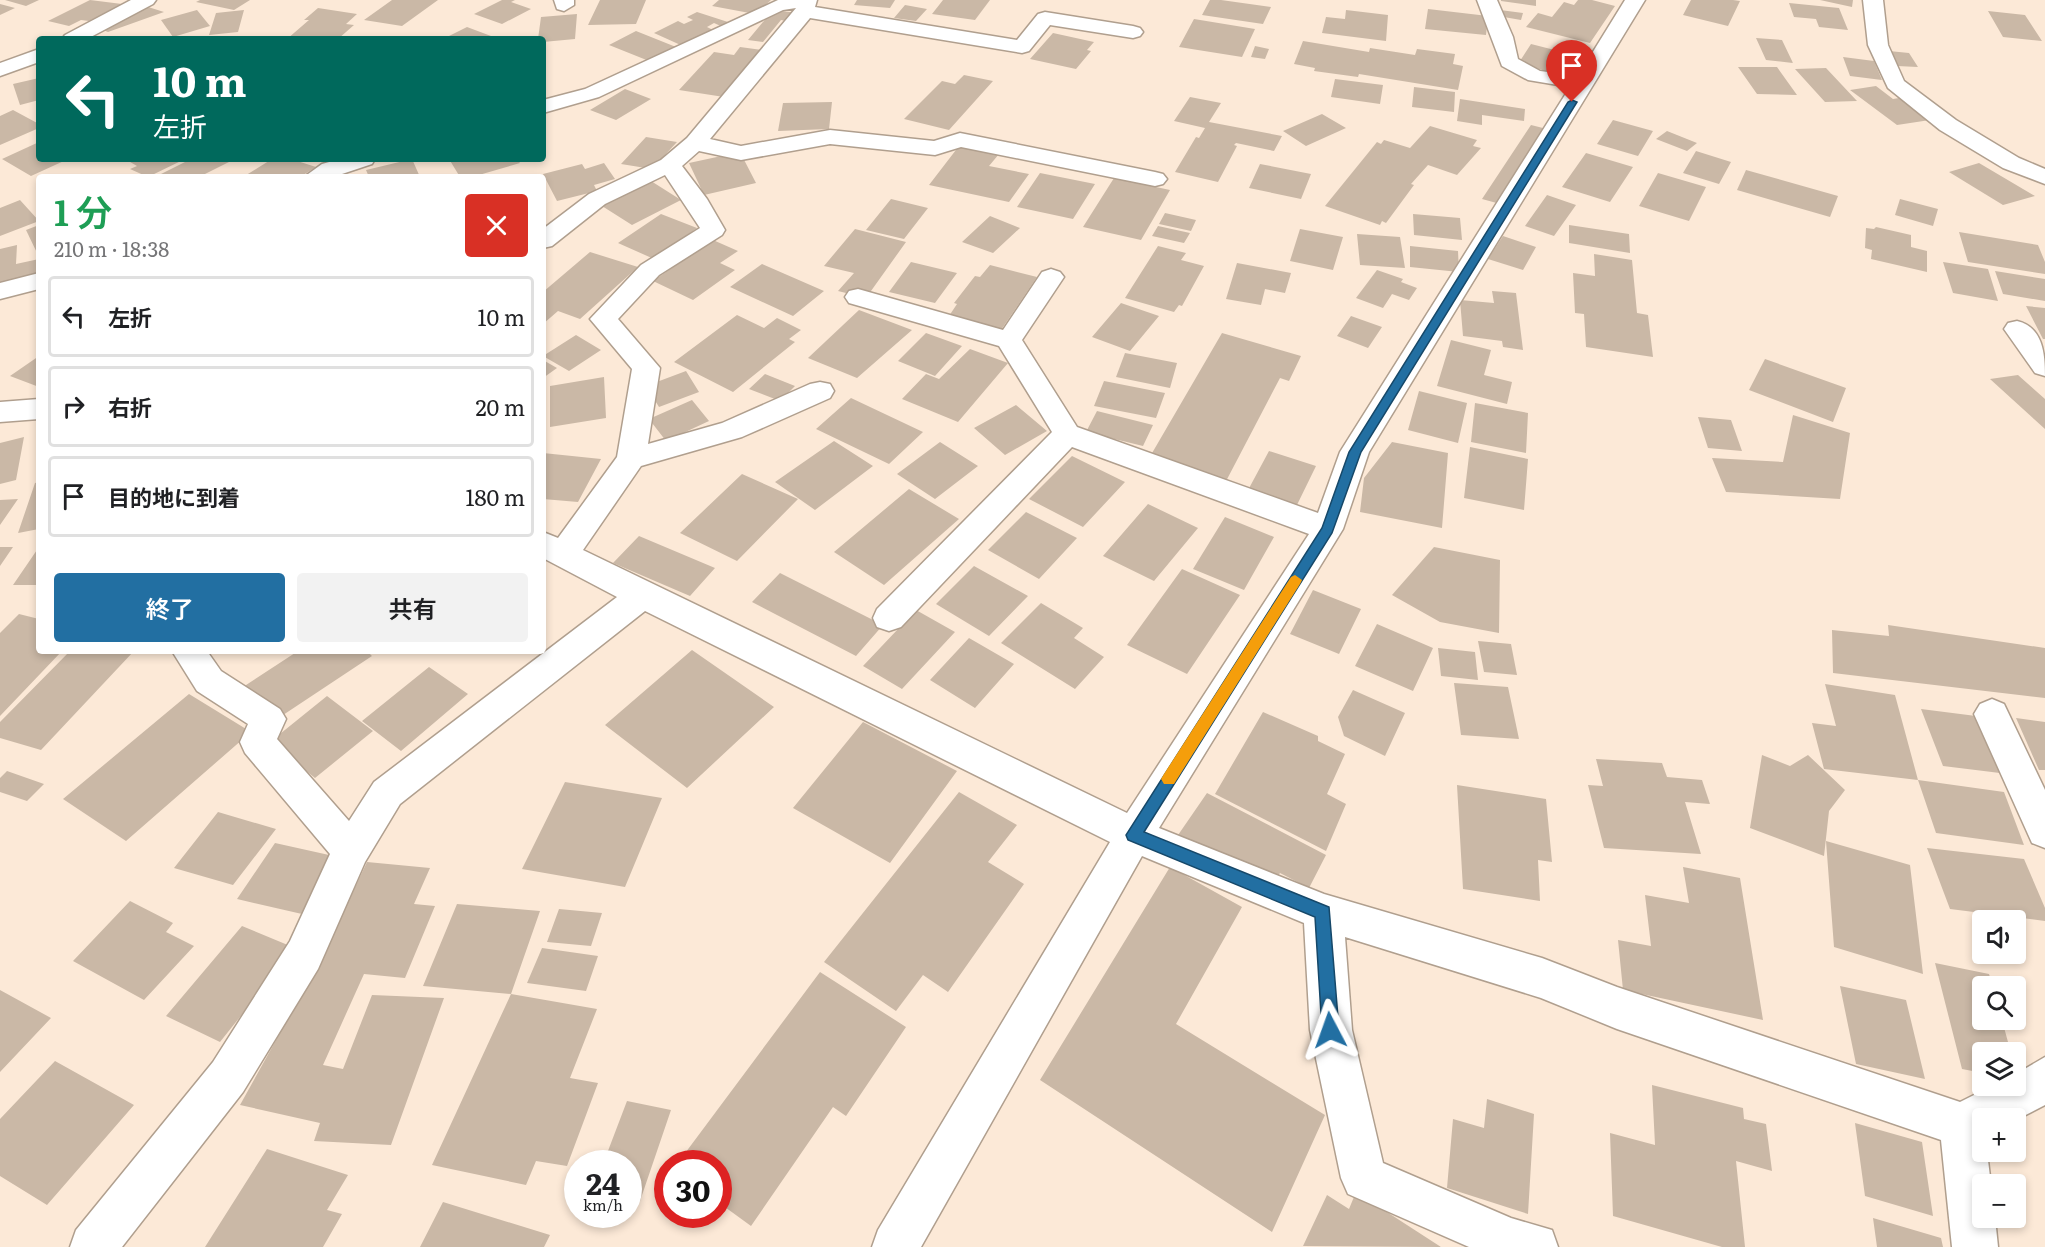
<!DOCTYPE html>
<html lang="ja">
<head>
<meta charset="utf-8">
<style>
	:root { --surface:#fff; --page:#f2f2f2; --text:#202124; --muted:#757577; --line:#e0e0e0; --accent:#226fa2 }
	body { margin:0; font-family:Literata,"Noto Sans JP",serif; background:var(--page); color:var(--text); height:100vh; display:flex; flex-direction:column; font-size:22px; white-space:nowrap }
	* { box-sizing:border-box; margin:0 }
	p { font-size:20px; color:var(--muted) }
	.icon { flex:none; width:33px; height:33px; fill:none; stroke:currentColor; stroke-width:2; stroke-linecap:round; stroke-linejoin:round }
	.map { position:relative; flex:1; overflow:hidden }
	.sheet { position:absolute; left:36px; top:174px; width:510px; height:480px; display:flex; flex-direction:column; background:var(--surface); border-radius:6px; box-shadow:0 3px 9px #0003 }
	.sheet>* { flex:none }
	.banner { position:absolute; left:36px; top:36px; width:510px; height:126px; border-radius:6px; box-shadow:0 3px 9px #0003; background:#00695c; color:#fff; overflow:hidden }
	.buttons { position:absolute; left:1972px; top:910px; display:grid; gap:12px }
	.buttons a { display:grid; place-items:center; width:54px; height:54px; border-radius:6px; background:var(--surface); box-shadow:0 3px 9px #0003; font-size:30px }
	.speed { position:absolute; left:564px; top:1150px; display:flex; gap:12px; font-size:30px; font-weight:700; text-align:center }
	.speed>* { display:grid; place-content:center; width:78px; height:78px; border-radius:50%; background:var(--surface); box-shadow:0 3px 9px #0003; line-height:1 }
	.speed small { font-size:15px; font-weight:400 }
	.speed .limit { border:9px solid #d22; background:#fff; color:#111 }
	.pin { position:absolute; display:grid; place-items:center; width:51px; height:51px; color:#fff; margin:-62px -26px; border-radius:50% 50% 50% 0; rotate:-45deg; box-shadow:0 0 6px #0007 }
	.pin .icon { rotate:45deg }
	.me { position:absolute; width:66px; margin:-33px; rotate:356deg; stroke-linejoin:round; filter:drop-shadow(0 0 4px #0008) }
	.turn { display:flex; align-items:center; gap:21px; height:126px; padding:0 18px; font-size:27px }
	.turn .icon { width:78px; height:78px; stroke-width:2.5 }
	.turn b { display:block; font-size:42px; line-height:51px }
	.round { display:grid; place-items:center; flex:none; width:63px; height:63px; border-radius:6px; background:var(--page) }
	.head { display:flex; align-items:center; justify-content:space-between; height:102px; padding:0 18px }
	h1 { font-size:36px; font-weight:600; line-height:45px; color:#1e9e55 }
	.action { display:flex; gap:12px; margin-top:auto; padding:12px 18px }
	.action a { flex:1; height:69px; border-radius:6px; background:var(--accent); color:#fff; font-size:24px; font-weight:600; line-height:69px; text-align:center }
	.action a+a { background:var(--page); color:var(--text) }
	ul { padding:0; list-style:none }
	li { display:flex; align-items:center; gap:18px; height:81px; margin:0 12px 9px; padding:0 6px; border:3px solid var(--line); border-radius:6px }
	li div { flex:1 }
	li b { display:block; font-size:22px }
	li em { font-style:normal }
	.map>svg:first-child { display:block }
	.building { fill:#cab8a6 }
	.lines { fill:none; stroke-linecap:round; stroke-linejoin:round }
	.minor-casing { stroke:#b09f8e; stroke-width:3 }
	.minor { fill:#fff; fill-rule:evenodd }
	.route { fill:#226fa2; stroke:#164869; stroke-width:1.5 }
	.slow { fill:#f59e0b }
</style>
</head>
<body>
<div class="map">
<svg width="2045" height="1247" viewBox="0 0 2045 1247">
	<rect width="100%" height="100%" fill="#fce9d7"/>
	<path class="building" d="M5,0h34l-13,6z
		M90,0l32,4 -33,17 -8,-1 -12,6 -21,-5z
		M200,0h50l-16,10 -38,-8z
		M392,0h46l-36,26 -38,-6z
		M502,0h13l-4,2 20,7 -29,15 -28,-10z
		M600,0h46l-10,24 -48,1z
		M719,0h52l-16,14 -43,-8z
		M857,0h38l-5,8 -36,-3z
		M943,0h47l-15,20 -43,-6z
		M1210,0h11l50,7 -8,17 -61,-9z
		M1501,0h35v6l-35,-5z
		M1578,0h14l23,6 -25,37 -64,-16 12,-14 14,4 12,-15 10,3z
		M1691,0h42l7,1 -12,25 -45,-11z
		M1820,0h33l-1,7z
		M1789,3l50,5 9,22 -29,-3 -3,-8 -22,-2z
		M0,4l15,4 -15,7z
		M905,5l22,4 -11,12 -22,-3z
		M145,6l19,6 -56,20 -8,-3z
		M318,8l39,6 -11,10 8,1 -16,14h-51l22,-19h-5z
		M1428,9l60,7 -2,19 -61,-6z
		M197,10l13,16 -37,11 -12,-17z
		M244,10l-6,22 -29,3 7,-22z
		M773,10l25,3 -7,9 -10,-2 -18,22 -15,-2z
		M1346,10l42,5 -2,26 -64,-8 4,-16 19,2z
		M1500,10l23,3 -2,7 -23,-4z
		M1988,11l37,4 17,26 -39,-4z
		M697,12l34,11 -8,4 -9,-4 -7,4 8,4 -30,16 -31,-14 24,-12 6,3 9,-4 -6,-3z
		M577,14l-2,25 -32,3v-3h-5l3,-22z
		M1194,19l61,10 -13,28 -63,-10z
		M467,27l24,9 -6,3h-42z
		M636,31l40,16 -27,14 -40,-16z
		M1053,33l41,9 -7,8 4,1 -15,18 -46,-10z
		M1756,38l26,2 11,23 -27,-3z
		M1303,41l66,11 1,-4 45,7 2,-6 38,5 -2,10 10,2 -5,24 -99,-16 -1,3 -44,-6 1,-3 -21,-4z
		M1531,44l55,14 -8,13 -25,-7 -6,7 -29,-7z
		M1255,46l14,3 -4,10 -14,-2z
		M740,47l22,3 -38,47 -45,-7 35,-38 20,3z
		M1889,51l20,2 9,14 -21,-1z
		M1843,57l31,4 8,19 -32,-4z
		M1738,67h39l20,28 -40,-1z
		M1826,68l31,33 -32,1 -30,-33z
		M964,75l29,6 -44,49 -45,-11 38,-38 13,3z
		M39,78v22l-19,5 -7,-21z
		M1335,79l48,6 -3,19 -49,-7z
		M1876,86l17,13 6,-1 31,22 -33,5 -47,-35z
		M1414,87l41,5 -1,20 -42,-5z
		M625,89l26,10 -35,21 -26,-10z
		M1190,97l31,6 -12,19 73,14 -8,15 -38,-8 -2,2 3,1 -19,36 -43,-10 21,-35 3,1 6,-10 -31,-7z
		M1460,99l65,10 -1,12 -42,-6v10l-25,-4z
		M832,102l-3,27 -51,2 5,-28z
		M13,110l26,14v4l-39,17v-29z
		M1322,114l24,14 -40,18 -23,-15z
		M1613,120l40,11 -15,25 -41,-12z
		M1531,125l16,4 -32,79 -33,-9z
		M1430,126l47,14 -4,6 8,2 -24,27 -29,-10 -17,19 3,1 -28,38 -4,-2 -2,4 -55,-19 52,-64 4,2 3,-4 26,8z
		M1667,131l30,12 -10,8 -31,-12z
		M646,137l31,5 -25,27 -31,-5z
		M39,142v17l27,1 -35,16 -29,-17z
		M959,146l40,8 -10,12 40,8 -20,28 -80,-17z
		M1696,151l35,11 -12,22 -36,-11z
		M740,152l16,31 -52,12 -15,-32z
		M1586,153l47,14 -23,35 -48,-15z
		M125,159h60l-37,18 -18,-8 7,-3z
		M191,159h44l-36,18h-32l-6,-3z
		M272,159h19l25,8 -16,10h-57z
		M412,159l8,18h-51l-3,-7z
		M449,159h68l3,4 -48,14h-12z
		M604,163l11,16 -21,6 3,6 -40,10 -14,-27 39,-10 3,5z
		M1979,163l56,33 -32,9 -54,-33z
		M1260,164l51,10 -10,25 -52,-11z
		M1746,170l92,26 -8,21 -93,-27z
		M1040,173l55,11 -22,35 -56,-12z
		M1658,173l48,14 -17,34 -50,-15z
		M1114,178l56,12 -29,50 -58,-13z
		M651,181l30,19 -49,25 -30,-19z
		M1547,195l29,10 -22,31 -29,-10z
		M891,199l37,9 -24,31 -38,-9z
		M1900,199l38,10 -5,17 -38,-11z
		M20,200l19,21 -39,15v-28z
		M1165,213l31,7 -5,11 -32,-7z
		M661,214l36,14 -43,31 -36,-16z
		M1413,214l47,4 2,22 -48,-5z
		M990,216l30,12 -27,25 -31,-11z
		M39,225v32l-13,-27z
		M1569,225l60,9 1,19 -61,-10z
		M1158,226l32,7 -6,10 -32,-7z
		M1876,227l35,8v12l16,4v21l-56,-13 1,-9 -7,-2 1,-20 8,1z
		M855,229l51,13 -40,56 -28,-7 16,-18 -30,-7z
		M1300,229l43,8 -10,33 -43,-9z
		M1959,232l79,13 7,17v12l-77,-12z
		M1357,234l43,3 5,31 -45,-3z
		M1503,236l33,11 -13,23 -35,-11z
		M713,240l25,11 -18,12 15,7 -42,30 -40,-19z
		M17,245l-1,19 23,-5v16l-39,10v-36z
		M1158,246l28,7 -5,7 23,6 -22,40 -3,-1 -5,7 -49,-14z
		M1410,246l48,5 1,21 -49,-5z
		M590,252l48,15 -58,52 -22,-8 -15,13v-32z
		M1594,254l38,6 5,53 11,2 5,42 -67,-10 -2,-33 -9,-1 -2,-40 22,3z
		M911,262l46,11 -22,30 -46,-11z
		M1943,262l45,7 10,32 -45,-8z
		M1237,263l54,10 -6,20 -20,-4 -4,16 -35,-6z
		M762,264l62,27 -31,25 -63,-29z
		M990,265l47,12 -36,53 -52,-14 8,-12 -3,-1 21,-27 5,1z
		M1377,270l26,9 -2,3 16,6 -8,12 -17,-6 -9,14 -27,-10z
		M1995,271l50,8v22l-42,-7z
		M1492,291l24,2 7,57 -20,-3 -1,-6 -39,-5 -3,-36 34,3z
		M1121,303l38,13 -29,35 -38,-14z
		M2026,306l19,2v31h-2z
		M859,310l53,20 -55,48 -49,-20z
		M737,315l27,13 13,-10 24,12 -12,9 6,3 -62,50 -59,-30z
		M1351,316l31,11 -14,21 -31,-12z
		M926,333l36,13 -27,30 -37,-15z
		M1222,333l79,23 -12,25 -9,-3 -56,107 -76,-25z
		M576,335l25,15 -32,21 -26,-15z
		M1451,340l40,10 -7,25 28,7 -5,22 -70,-18z
		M970,349l38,14 -50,59 -56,-23 24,-25 13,5z
		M1125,353l52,10 -7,25 -54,-11z
		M39,356v31l-29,-11z
		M1765,359l81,29 -13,34 -84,-32z
		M543,360l14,8 -14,10z
		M686,371l13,21 -40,15 -13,-21z
		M765,374l30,12 -15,15 -31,-12z
		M2018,375l27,24v30l-55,-50z
		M604,377l2,41 -56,9v-41z
		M1104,381l61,12 -9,25 -62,-12z
		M1419,391l48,12 -9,40 -50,-13z
		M851,398l72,34 -34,32 -73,-35z
		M692,400l17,21 -43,20 -17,-22z
		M1475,403l53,10 -2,40 -55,-11z
		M1016,405l31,26 -42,24 -31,-27z
		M1097,411l56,14 -10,21 -57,-14z
		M1793,415l57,18 -10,66 -114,-7 -14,-34 71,4z
		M1698,417l33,3 11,31 -34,-3z
		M24,437l-8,43 -16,4v-41z
		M834,441l39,25 -58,44 -40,-28z
		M940,442l38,24 -43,33 -38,-25z
		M1392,442l56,11 -6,75 -82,-16 4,-34z
		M1470,447l58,12 -4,51 -60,-12z
		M1269,451l47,15 -21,43 -48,-17z
		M543,453l58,6 -23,43 -35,-3z
		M1072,456l53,26 -42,45 -54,-28z
		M742,474l56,25 -61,62 -57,-28z
		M39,482v47l-21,4 17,-50z
		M909,489l50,30 -75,66 -50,-33z
		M18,499l-18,26v-25z
		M1148,504l50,24 -44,53 -51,-25z
		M1026,512l51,26 -38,41 -51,-29z
		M1225,517l49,20 -30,53 -51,-21z
		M639,536l76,32 -25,28 -77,-33z
		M0,547h13l-13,19z
		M39,547v38h-26z
		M1434,547l66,13 -1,73 -59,-11 -48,-27z
		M974,566l54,30 -39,40 -53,-32z
		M1182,569l58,26 -53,79 -60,-29z
		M780,573l103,52 -27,31 -104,-54z
		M1313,590l48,19 -22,45 -49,-20z
		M1041,603l42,25 -9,10 30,19 -29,32 -74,-46z
		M916,610l39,22 -53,57 -39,-23z
		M19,614l20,5v32h23l-62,65v-83z
		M1377,624l56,24 -20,43 -58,-25z
		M1888,625l157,23v50l-212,-25 -1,-43 57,6z
		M969,638l45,26 -39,44 -45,-28z
		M1478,641l33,3 6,31 -33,-3z
		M1438,648l37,4 3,28 -37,-4z
		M692,650l82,57 -87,81 -82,-63z
		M70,651h64l-93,99 -41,-12v-16z
		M298,651h69l5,5 -98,65 -31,-34z
		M429,667l39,27 -67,57 -39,-30z
		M1454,683l54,4 11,52 -58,-4z
		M1825,684l70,11 23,85 86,12 20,53 -88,-12 -18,-53 -94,-11 -12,-46 24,3z
		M1353,690l52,23 -20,43 -41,-20 -6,-19z
		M189,694l62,38 -125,109 -63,-42z
		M327,696l46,35 -58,47 -45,-36z
		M1921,709l55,7 24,57 -57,-7z
		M1263,712l55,24v5l27,13 -18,40 19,10 -20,47 -111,-57z
		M2016,718l29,4v48h-6z
		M863,722l94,49 -67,92 -97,-55z
		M1762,755l28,11 18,-11 37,35 -16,21 -5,45 -74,-28z
		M1596,759l66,4 5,14 35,3 8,24 -25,-2 16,52 -97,-6 -16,-63 15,1z
		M7,771l37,13 -17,17 -27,-9v-14z
		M565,782l97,16 -37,89 -103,-18z
		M1457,785l89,14 6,63 -14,-2 2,41 -77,-12z
		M959,792l58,33 -29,37 36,22 -76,108 -25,-17 -27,36 -72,-49z
		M1207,793l119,62 -17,33 -29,-15 -6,9 -98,-44z
		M218,812l58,17 -43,56 -59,-17z
		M1826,841l84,24 13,109 -89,-27z
		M275,843l63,14 -36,57 -65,-15z
		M1927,848l97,11 21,49v13l-95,-12z
		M367,862l63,6 -16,36 21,2 -30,72 -41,-4 -41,91 20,4 29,-74 72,3 -53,147 -77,-4 6,-18 -80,-18 80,-144z
		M1170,867l72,40 -66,117 149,91 -53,117 -232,-152z
		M1683,867l57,11 23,142 -140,-30 -5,-50 33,6 -6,-51 44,8z
		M130,901l43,22 -7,9 28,14 -50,54 -71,-39z
		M457,904l83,7 -29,83 86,15 -27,69 28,5 -31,83 -31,-5 -10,24 -94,-20 79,-171 -88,-8z
		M559,909l43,4 -11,33 -44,-4z
		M242,926l53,22 -75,94 -54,-26z
		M542,948l56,8 -12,35 -59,-8z
		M1935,963l54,11 4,13h-10v33h19l9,33h-28v20l-21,-4z
		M820,972l86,55 -60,89 -13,-9 -82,119 -33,-24v-38h-41z
		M1840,986l66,14 19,79 -69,-15z
		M0,990l51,28 -51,54z
		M55,1061l79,44 -87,100 -47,-29v-57z
		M1652,1085l91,23 1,11 22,5 6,47 -36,-10 9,86h-23l-109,-31 -3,-83 45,12z
		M1487,1099l47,15 -6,100 -81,-26 6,-69 31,9z
		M627,1101l44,9 -31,91 -12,-2v-35h-25z
		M1855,1123l67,19 11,74 -68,-20z
		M267,1149l81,26 -21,35 15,4 -19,33h-118z
		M1356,1192l85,55 -138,-1 24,-51 22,14z
		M443,1202l107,33 -6,12h-124z
		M1873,1218l68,20 2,9h-66z"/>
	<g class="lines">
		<defs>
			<path id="minor" d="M131,0h25l-3,4 -66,35h-25l3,-4z
				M554,0h20v5l-10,6 -7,-2z
				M778,0h39l-2,7 202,33 21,-26 7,-2 88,14 7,2 3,4 -3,4 -7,2 -83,-13 -21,26 -7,2 -212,-35 -100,121 31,7 89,-16 104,11 26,-8 195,39 8,2 4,5 -4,5 -8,2 -194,-39 -26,8 -105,-11 -89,16 -42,-9 -17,15 25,33 18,31 -3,5 -63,40 -41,44 42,49 -12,76 74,-21 88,-39 10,-2 10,2 4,7 -4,7 -88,39 -101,29 -58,84 544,263 182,-279 -237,-87 -171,180 -12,4 -12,-4 -4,-9 4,-9 175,-177 -53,-86 -150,-43 -4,-6 4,-6 9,-2 145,41 39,-58 9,-3 9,3 4,5 -42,63 55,87 241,86 22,-61 230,-365 -42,-7 -26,-14 -25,-66h20l16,37 5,22 22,12 38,5 47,-76h20l-276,452 -26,77 -184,299 165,66 218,64 75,29 343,115 32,-16h24v-12l29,-17v48l-29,15 -33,-1v33h4l4,33h-8v33h12l3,29h-46l-11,-107 -324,-111 -76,-31 -196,-61 7,93 31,133 128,55 41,12 6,17h-89l-121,-53 -7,-16 -31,-148 -6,-107 -162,-67 -221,391h-49l6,-17 232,-388 -465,-231 -245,193 -35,58 -47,107 -75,123 -121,155h-52l6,-17 137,-168 77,-121 40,-87 -85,-101 -5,-11 8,-18 -51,-33 -25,-40h35l14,20 59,38 6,10 -9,20 72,82 25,-39 243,-185 -74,-39v-26l15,6 59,-81 15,-88 -42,-50 51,-54 59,-37 -35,-53 -60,29 -53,42 -9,2v-19l46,-35 72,-34 26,-22 109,-130 -13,2 -184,87 -56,16v-13l42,-11z
				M1863,0h20l5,45 16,36 52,39 63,38 26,11v15l-42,-16 -63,-38 -52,-42 -20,-43z
				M39,49v13l-39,14v-13z
				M340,159h35l-3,5 -39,13h-29l18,-13z
				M39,273v16l-39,10v-16z
				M2017,321c26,6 28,33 28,55l-10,-3 -31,-44 4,-6z
				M39,399v20l-39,3v-20z
				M1992,699l12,5 41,86v58l-13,-5 -58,-129 6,-10z"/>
		</defs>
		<use href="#minor" class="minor-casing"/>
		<use href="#minor" class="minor"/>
	</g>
	<path class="route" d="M1572,100l5,2 -216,350 -29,81 -188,299 185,75 10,123 -2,6 -7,3 -6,-3 -2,-6 -7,-113 -187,-77 -2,-5 196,-307 27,-76 219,-350z"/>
	<path class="slow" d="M1295,575l7,5 -2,4 -126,200h-10l-3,-5 3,-5 127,-197z"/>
</svg>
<div class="buttons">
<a><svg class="icon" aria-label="sound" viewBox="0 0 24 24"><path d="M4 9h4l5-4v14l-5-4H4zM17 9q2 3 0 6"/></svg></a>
<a><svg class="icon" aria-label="search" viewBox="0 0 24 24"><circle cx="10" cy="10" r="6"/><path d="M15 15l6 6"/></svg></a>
<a><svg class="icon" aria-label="layers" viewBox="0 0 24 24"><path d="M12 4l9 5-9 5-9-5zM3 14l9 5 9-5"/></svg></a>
<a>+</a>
<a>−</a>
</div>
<div class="speed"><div>24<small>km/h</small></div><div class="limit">30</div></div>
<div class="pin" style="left:1572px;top:102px;background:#d93025"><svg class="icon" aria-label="arrive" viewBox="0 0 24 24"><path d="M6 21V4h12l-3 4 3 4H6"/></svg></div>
<svg class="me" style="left:1330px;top:1030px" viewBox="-20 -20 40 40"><path d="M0-17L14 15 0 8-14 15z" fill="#226fa2" stroke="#fff" stroke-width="4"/></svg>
<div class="banner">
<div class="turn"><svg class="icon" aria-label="left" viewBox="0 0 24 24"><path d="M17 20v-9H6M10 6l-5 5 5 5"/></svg><div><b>10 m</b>左折</div></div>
</div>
<section class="sheet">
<div class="head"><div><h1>1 分</h1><p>210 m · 18:38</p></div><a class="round" style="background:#d93025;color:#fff"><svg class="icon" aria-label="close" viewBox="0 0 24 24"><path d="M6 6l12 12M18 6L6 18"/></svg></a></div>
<ul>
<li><svg class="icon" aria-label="left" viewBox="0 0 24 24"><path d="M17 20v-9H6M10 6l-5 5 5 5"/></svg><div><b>左折</b></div><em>10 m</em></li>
<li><svg class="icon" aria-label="right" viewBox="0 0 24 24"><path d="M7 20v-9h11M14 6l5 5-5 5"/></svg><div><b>右折</b></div><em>20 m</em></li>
<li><svg class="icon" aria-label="arrive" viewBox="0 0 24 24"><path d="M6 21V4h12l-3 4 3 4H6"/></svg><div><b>目的地に到着</b></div><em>180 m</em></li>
</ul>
<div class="action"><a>終了</a><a>共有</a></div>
</section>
</div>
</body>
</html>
